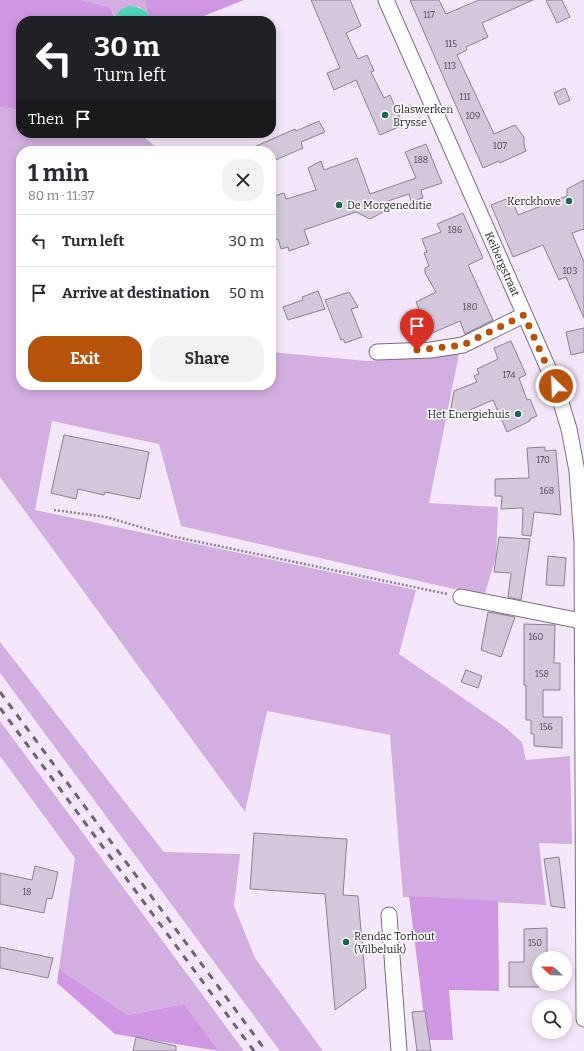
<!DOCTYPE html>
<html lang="en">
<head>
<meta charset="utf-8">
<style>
	:root { --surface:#fff; --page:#f2f2f3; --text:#2b2b33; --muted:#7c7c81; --line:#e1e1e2; --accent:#b45309 }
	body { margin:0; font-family:Bitter,serif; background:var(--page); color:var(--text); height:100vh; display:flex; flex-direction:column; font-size:15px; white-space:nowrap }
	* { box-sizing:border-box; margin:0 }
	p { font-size:13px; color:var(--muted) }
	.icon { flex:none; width:22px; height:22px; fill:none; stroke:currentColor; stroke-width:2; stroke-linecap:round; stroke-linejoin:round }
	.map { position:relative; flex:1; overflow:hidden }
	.sheet { position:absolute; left:16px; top:146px; width:260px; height:244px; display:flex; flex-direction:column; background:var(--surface); border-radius:16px; box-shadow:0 2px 10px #0003 }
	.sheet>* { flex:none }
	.banner { position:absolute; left:16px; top:16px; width:260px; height:122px; border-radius:16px; box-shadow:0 2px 10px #0003; background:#202124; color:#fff; overflow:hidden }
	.needle { width:26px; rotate:292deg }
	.controls { position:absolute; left:532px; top:951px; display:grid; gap:8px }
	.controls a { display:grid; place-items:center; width:40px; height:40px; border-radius:50%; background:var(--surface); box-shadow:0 2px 10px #0003; font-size:20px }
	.pin { position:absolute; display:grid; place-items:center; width:34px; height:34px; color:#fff; margin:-41px -17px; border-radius:50% 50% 50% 0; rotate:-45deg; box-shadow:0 0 4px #0007 }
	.pin .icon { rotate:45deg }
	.me { position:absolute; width:44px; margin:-22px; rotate:336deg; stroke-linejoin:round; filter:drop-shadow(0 0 3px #0008) }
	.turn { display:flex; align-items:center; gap:14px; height:84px; padding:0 12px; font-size:18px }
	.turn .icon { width:52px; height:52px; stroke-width:2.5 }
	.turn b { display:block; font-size:28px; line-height:34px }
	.then { display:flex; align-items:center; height:38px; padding:0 12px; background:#0003; gap:8px; font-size:15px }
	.round { display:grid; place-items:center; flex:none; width:42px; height:42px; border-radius:16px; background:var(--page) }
	.overview { display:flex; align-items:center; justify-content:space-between; height:68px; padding:0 12px }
	h1 { font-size:24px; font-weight:700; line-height:30px }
	.primary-button { display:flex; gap:8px; margin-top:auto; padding:8px 12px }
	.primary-button a { flex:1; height:46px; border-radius:16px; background:var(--accent); color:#fff; font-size:16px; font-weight:700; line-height:46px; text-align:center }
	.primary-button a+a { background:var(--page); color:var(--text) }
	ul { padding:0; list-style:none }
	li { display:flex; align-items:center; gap:12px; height:52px; padding:0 12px; border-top:1px solid var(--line) }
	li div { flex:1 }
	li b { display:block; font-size:15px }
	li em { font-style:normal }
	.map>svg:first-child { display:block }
	.green { fill:#d2afe0 }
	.forest { fill:#ce96e3 }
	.water { fill:#52d6b8 }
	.building { fill:#d5c7db; stroke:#8d8092 }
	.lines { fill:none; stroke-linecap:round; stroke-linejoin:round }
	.minor-casing { stroke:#796d7e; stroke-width:17 }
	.path { stroke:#8b818f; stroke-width:2.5; stroke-dasharray:2 2; stroke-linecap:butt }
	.minor { stroke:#fff; stroke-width:15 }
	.rail { stroke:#6d6470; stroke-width:3; stroke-dasharray:7 7; stroke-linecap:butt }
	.route { stroke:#b45309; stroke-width:7; stroke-dasharray:0 12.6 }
	.poi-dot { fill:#216556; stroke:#fff; stroke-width:1.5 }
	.labels { text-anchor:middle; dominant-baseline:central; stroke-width:3; stroke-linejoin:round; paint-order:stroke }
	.number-label { font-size:9px; fill:#4c4550 }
	.poi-label { font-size:11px; fill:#1f1a21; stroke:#fff; text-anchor:start }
	.street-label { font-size:11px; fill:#1f1a21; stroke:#fff }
</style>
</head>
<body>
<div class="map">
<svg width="584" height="1051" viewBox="0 0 584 1051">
	<rect width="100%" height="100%" fill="#f5e7fb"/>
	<path class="green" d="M81,0h64l2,12 -8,-5 -19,3 -5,7 -5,-10z
		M0,107l21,3v23h118l22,18h-140v234h250v-33l96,9 92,-7 -30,149 69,4 -2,50 -12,39 -303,-70 -22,-82 -107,-23 -17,89 381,80 -17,64 106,73 17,15 4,18 44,-4 2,88 -33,-1 7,62 -143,-8 -13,-162 -123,-24 -22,101 -245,-335z
		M0,642l164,210 76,2 -6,52 21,52 68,93h-43l-280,-378z
		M0,721l244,330h-25l-35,-47 -56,11 -69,-46 16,-111 -75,-102z"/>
	<path class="forest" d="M0,0h81l29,7 6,14h-95v89l-21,-3z
		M145,0h99l-53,21h-38l-6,-9z
		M409,896l89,5 1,90 -50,-1 4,50h-26z
		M59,969l69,46 56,-11 35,47 -104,-17 -58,-51z"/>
	<path class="water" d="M129,6c11,1 19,4 24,15h-37l-1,-4 5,-7z"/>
	<path class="building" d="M311,0h39l11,26 -15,7 12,26 9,-4 7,16 -3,1 13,26 6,-3 13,30 -23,10 -24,-55 -22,10 -7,-17 13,-5z
		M410,0h29l7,14 33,-14h54l-51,23 6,14 -22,10 1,3 -10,5 37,79 21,-9 9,12v8l2,6 -26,12 -1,-2 -16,7z
		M546,0h16l8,17 -13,6z
		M565,88l5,12 -11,5 -5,-12z
		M319,121l6,11 -24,10 2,6 -32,14v-11h-26l50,-22 1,2z
		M426,144l16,39 -21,7 2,8 -12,3 -2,-7 -21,7 -5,11 -13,7 -14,-7 -52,18 5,14 -20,7 -1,-4 -7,2 -3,-10 -7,3v-45l13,-4 2,6 30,-9 -8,-22 13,-7 3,9 33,-12 13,36 46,-16 -11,-26z
		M584,180v49l-12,4 12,29v56l-18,-41 -7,3 -16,-35 -30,12 -22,-52 20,-8 7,18 49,-19v-7z
		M463,213l20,45 -15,7 25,55 -28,14 -5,-13 -42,18 -5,-13 11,-5 -8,-19 20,-10 -11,-19v-5l4,-2 -5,-13 3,-1 -5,-13 19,-7 -4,-8z
		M318,291l7,18 -37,11 -5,-13 20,-7 -1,-3z
		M349,292l9,15 -7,2 11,28 -17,6 -2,-4 -2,1 -16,-40z
		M584,328v24l-13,3 -5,-23z
		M511,341l15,34 -7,3 8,22 3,-1 7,17 -7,3v2l-23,11 -14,-32 -44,19 5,-28 23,-9 -3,-6 5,-2 -2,-5 21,-10 -4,-11z
		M64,435l85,17 -9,47 -35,-7 -1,3 -26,-6 -2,10 -25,-6z
		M545,447v4l11,-1 5,65 -27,-3 -3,24 -9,-1 1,-27 -22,1 1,-13h-7v-17l34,-1 -2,-30z
		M499,537l31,2 -9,61 -13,-3 3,-24 -17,-1z
		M548,556l18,2 -2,28 -18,-1z
		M488,612l27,5 -14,40 -20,-7z
		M524,624l31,1 -1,38h6v27h-17v27h19v31l-28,-2v-12h-3v-14h-5v-35h-2z
		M466,670l16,6 -4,12 -17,-6z
		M254,833l93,6 -4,56 15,1 8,92 -31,22 -10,-116 -75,-5z
		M559,857l6,51 -14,-2 -7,-47z
		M35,866l23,6 -6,27 -5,-1 -3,15 -44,-9v-31l32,7z
		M547,928v30h-8v29h-30v-25h15v-33z
		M0,947l53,11 -5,20 -48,-10z
		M425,1011l6,40h-14l-5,-39z
		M136,1037l40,9v5h-43z"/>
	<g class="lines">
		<defs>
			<path id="minor" d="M386,0l170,386 13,43 8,42 5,70 2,478
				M377,352l54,-2 32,-5 61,-30
				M461,597l120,24
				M389,915l10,136"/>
		</defs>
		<use href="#minor" class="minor-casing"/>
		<path class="path" d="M54,510l52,7 65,19 276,58"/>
		<use href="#minor" class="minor"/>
		<path class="rail" d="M0,692l266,359
			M0,708l254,343"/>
	</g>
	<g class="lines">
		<path class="route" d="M417,350l46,-5 61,-30 32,71"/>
	</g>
	<g class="poi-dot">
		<circle cx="385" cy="115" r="4"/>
		<circle cx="569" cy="201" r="4"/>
		<circle cx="339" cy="205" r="4"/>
		<circle cx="518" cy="414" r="4"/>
		<circle cx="346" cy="942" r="4"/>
	</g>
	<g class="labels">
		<g class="number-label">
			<text x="429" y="15">117</text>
			<text x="451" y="44">115</text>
			<text x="450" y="66">113</text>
			<text x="465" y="97">111</text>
			<text x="473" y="116">109</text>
			<text x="500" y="146">107</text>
			<text x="421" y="160">188</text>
			<text x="455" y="230">186</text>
			<text x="570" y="271">103</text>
			<text x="470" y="307">180</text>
			<text x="509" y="375">174</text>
			<text x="543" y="460">170</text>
			<text x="547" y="491">168</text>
			<text x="536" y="637">160</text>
			<text x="542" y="674">158</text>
			<text x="546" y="727">156</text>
			<text x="27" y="892">18</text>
			<text x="535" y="943">150</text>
		</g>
		<g class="poi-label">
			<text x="393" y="109">Glaswerken<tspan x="393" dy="13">Brysse</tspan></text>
			<text x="561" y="201" text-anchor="end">Kerckhove</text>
			<text x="347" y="205">De Morgeneditie</text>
			<text x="510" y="414" text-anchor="end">Het Energiehuis</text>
			<text x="354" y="936">Rendac Torhout<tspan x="354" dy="13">(Vilbeluik)</tspan></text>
		</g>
		<g class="street-label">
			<text transform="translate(502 264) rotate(66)">Keibergstraat</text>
		</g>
	</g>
</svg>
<div class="controls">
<a><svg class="needle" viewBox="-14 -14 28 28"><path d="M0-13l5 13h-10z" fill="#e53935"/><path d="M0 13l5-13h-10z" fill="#7c7c81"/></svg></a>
<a><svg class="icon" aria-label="search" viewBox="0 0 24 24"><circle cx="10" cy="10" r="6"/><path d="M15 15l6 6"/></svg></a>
</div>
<div class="pin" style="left:417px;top:350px;background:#d93025"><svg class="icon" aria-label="arrive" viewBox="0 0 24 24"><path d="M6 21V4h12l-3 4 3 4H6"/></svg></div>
<svg class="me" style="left:556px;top:386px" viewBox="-20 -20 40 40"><circle r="17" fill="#b45309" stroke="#fff" stroke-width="3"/><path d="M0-11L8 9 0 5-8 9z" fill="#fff"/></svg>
<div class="banner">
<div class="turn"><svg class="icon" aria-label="left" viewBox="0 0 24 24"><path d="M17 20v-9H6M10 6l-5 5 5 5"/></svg><div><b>30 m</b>Turn left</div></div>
<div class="then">Then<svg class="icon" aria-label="arrive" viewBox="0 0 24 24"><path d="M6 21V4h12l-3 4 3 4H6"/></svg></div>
</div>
<section class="sheet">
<div class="overview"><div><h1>1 min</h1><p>80 m · 11:37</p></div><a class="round"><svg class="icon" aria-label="close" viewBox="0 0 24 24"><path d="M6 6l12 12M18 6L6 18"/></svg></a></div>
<ul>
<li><svg class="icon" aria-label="left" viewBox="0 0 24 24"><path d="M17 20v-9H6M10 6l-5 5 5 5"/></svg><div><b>Turn left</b></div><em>30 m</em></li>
<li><svg class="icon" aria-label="arrive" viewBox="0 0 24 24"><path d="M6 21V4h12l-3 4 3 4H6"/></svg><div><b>Arrive at destination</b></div><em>50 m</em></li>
</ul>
<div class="primary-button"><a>Exit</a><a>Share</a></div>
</section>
</div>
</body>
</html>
